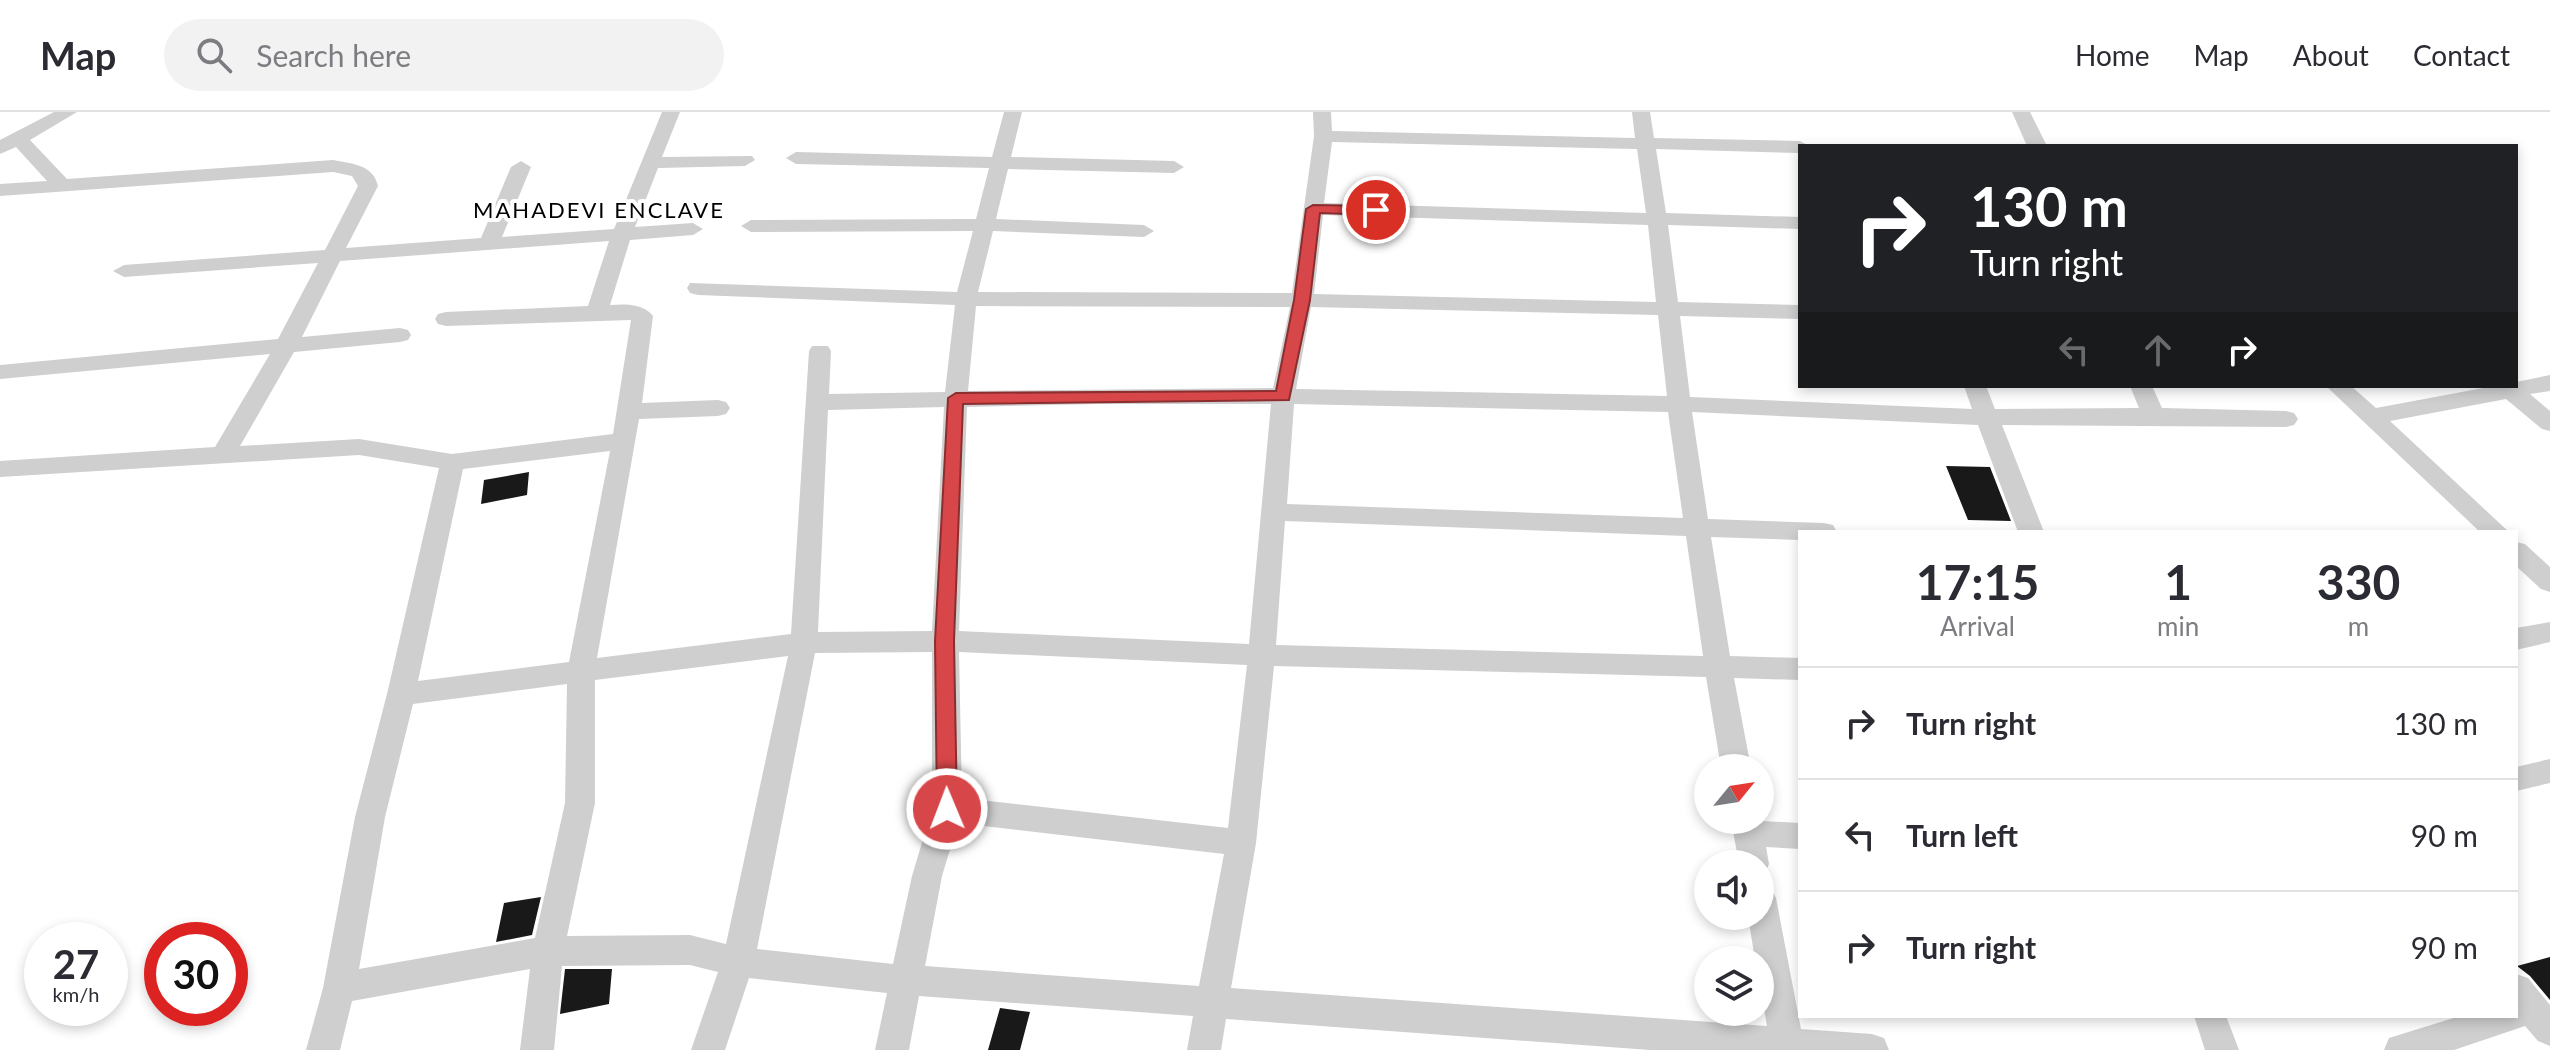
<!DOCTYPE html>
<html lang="en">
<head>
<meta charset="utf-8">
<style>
	:root { --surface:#fff; --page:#f2f2f3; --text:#2b2b33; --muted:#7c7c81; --line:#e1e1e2 }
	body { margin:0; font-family:Lato,sans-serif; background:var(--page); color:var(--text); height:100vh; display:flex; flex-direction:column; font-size:30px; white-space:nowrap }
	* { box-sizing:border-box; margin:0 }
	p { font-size:26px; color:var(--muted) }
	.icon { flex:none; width:44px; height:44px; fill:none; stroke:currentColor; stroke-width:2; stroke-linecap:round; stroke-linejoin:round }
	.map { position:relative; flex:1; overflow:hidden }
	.details { position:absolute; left:1798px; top:418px; width:720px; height:488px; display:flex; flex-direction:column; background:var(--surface); border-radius:0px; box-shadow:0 4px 12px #0003 }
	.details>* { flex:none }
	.guide { position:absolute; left:1798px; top:32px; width:720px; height:244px; border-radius:0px; box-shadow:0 4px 12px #0003; background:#202124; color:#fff; overflow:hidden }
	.needle { width:52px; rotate:60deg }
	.fabs { position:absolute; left:1694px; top:642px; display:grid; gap:16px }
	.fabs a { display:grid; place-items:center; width:80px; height:80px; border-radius:50%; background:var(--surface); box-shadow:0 4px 12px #0003; font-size:40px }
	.speed { position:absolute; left:24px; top:810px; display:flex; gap:16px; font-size:40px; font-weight:700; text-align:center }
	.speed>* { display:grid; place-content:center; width:104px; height:104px; border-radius:50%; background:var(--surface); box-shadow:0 4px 12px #0003; line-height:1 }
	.speed small { font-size:20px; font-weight:400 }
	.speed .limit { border:12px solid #d22; background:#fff; color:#111 }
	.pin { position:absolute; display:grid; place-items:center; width:68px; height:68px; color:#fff; margin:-34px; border:4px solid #fff; border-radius:50%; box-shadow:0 2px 8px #0007 }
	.me { position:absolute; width:88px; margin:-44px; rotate:359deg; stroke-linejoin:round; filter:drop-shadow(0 0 6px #0008) }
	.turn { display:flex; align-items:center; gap:28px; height:168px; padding:0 40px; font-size:36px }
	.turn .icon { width:104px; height:104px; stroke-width:2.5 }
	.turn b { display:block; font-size:56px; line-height:68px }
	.lanes { display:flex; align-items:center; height:76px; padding:0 40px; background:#0003; justify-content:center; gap:40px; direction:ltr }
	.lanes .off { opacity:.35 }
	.eta { display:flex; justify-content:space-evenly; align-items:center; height:136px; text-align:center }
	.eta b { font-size:48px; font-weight:700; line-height:56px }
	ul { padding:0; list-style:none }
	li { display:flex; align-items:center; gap:24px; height:112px; padding:0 40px; border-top:2px solid var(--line) }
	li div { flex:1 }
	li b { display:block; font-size:30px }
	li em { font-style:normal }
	header { display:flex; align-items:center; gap:48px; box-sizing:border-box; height:112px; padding:0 40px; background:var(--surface); border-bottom:2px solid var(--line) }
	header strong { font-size:38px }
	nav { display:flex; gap:44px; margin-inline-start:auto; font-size:28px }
	.search { width:560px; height:72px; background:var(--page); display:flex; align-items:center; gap:20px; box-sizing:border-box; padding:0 28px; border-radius:44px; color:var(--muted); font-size:30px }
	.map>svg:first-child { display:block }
	.building { fill:#191919 }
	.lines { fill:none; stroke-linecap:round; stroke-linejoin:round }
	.minor { fill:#cfcfcf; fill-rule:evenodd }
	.route { fill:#d74648; stroke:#8c2e2f; stroke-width:2 }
	.labels { text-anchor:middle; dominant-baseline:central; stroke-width:8; stroke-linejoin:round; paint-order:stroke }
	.far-neighbourhood-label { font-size:22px; letter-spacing:2px; fill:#000; stroke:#fff }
</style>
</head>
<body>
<header>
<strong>Map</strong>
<div class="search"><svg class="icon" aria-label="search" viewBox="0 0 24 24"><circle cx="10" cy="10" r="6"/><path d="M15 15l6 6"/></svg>Search here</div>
<nav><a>Home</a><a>Map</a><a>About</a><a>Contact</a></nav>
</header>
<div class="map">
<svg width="2550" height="938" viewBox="0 0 2550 938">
	<rect width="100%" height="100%" fill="#fff"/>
	<path class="building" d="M1946,354l44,1 21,54 -43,-1z
		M529,360l-2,23 -46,9 3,-24z
		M541,785l-9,38 -36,7 8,-39z
		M2550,845v43l-20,-24 -13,-10z
		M565,857h47l-3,35 -49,10z
		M1000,896l30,4 -10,38h-32z"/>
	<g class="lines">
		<path class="minor" d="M54,0h23l-47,28 37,39 266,-19c19,4 40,4 45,26l-32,62 135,-10 30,-71 10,-6 10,6 -29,70 112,-8 48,-117h18l-18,45 90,-1 3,4 -10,6 -87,2 -23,59 58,-4 10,6 -10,6 -63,5 -20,65c15,-1 33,-2 43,11l-11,87 76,-3 8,2 4,6 -4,6 -8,2 -79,3 -42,239 194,-24 18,-283 3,-5h16l3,5 -2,43 116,-2 10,-87 -257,-10 -8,-2 -3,-5 3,-5 267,9 16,-61 -222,1 -10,-6 10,-6 225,-1 13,-51 -193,-4 -10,-6 10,-6 196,5 12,-45h18l-11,45 163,4 10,6 -10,6 -166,-4 -12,50 148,6 10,6 -10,6 -151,-6 -15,61 314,1 22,-157 -1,-24h18l1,19 303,7 -3,-26h18l4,26 146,3 9,5h-9v7l-144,-4 10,64 134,4v12l-132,-4 10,77 122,3v14l-120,-3 10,81 282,12 -8,-23h22l9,23 144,-1 -9,-22h22l10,22 124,3 8,2 4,6 -4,6 -8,2 -284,-2 42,107h-26l-40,-107 -286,-13 16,107 116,4 9,2 4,7h-37v8l-89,-3 19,119 70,2v22l-66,-2 17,90h-30l-15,-91 -432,-11 -18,177 -25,145 536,38 -7,-40v-26h-5l-7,-44h12v-32l11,4 5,10 25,131 71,5 12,4 5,12h-239l-424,-31 -5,31h-34l6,-34 -274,-20 -10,54h-34l12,-57 -138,-15 -24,72h-34l27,-78 -28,-7 -128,1 -8,84h-34l10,-81 -178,32 -12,49h-34l17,-62 32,-171 32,-123 52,-226 -80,-13 -359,22v-16l215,-14 55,-93 -270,25v-14l278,-26 40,-76 -194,14 -11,-6 11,-6 201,-15 33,-64 -6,-10 -19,-4 -333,24v-12l47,-3 -31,-34 -16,7v-14zM1332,30l305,7 9,64 -322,-10zM1323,103l325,10 8,77 -342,-8zM609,129l-21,65 -142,6 -8,2 -3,5 3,5 8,2 185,-6 -18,114 -161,20 -93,-15 -119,7 54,-94 106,-10 8,-2 3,-5 -3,-5 -8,-2 -98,9 38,-76zM976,194l314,1 -17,81 -305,3zM1311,195l347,8 9,81 -371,-7zM1096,292h175l-22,240 -290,-13 8,-224zM1294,292l374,8 15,106 -396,-14zM944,295l-12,224 -114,1 10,-222zM610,339l-41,211 -151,19 45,-212zM1285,409l401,15 17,120 -427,-11zM932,540v157l-20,67 -19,88 -136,-15 58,-296zM959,540l288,13 -19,163 -266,-30zM788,544l-62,288 -36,-9 -123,1 28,-133v-123zM567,572l-2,119 -30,135 -176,31 26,-152 28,-113zM958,711l266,31 -25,132 -274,-20 17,-90z
			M2012,0h18l17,34h-20z
			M2550,263v16l-20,3 20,17v20l-8,-2 -36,-30 -116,22 119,111h-29l-154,-146h25l25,22 118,-22h22v-4z
			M2516,430l9,2 25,23v25l-9,-3 -25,-23z
			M2550,510v20l-34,8v-22z
			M2550,647v24l-34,8v-24z
			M1760,706l1,3 39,2v26l-34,-2 3,17 -4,10 -5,1v-11h-21l-8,-44z
			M2516,862l12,4 22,27v41l-12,-5 -13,-15 -71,24h-70l5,-12 71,-22h56z
			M2194,904h32l13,34h-34z"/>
	</g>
	<path class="route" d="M1313,93l63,1 7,4 -7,5 -56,-2 -10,87 -21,100 -326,4 -9,237 3,168 -3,6 -7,3 -7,-3 -3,-6 -2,-168 13,-243 8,-5 320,-2 18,-91 12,-91z"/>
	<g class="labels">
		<g class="far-neighbourhood-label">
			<text x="599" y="97">MAHADEVI ENCLAVE</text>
		</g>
	</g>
</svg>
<div class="fabs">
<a><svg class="needle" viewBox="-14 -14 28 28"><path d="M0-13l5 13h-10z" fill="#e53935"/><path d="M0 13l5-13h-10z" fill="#7c7c81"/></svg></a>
<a><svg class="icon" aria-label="sound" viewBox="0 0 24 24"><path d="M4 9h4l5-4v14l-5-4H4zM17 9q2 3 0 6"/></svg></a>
<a><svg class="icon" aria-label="layers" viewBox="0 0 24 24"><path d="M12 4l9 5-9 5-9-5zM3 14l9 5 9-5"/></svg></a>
</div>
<div class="speed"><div>27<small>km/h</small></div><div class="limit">30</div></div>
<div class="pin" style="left:1376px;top:98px;background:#d93025"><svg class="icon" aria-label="arrive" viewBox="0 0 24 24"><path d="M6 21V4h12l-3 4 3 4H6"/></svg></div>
<svg class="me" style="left:947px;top:697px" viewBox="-20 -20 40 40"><circle r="17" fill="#d74648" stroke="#fff" stroke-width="3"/><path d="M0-11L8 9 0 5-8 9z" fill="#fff"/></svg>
<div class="guide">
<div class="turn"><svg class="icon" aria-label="right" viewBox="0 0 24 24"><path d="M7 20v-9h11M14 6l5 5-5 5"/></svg><div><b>130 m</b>Turn right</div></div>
<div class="lanes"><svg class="icon off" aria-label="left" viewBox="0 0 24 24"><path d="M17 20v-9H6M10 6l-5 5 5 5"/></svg><svg class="icon off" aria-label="ahead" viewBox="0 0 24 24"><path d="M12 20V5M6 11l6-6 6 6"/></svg><svg class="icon" aria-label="right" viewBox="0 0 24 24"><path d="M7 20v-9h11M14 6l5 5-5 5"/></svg></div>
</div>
<section class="details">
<div class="eta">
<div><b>17:15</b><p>Arrival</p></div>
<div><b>1</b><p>min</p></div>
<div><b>330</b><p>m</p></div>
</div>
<ul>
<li><svg class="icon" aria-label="right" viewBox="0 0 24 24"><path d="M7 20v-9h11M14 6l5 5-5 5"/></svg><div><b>Turn right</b></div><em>130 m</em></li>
<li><svg class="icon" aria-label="left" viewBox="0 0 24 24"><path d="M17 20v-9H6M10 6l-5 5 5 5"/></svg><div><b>Turn left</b></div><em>90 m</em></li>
<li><svg class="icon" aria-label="right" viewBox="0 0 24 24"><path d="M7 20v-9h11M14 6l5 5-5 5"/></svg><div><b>Turn right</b></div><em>90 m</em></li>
</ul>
</section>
</div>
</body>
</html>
